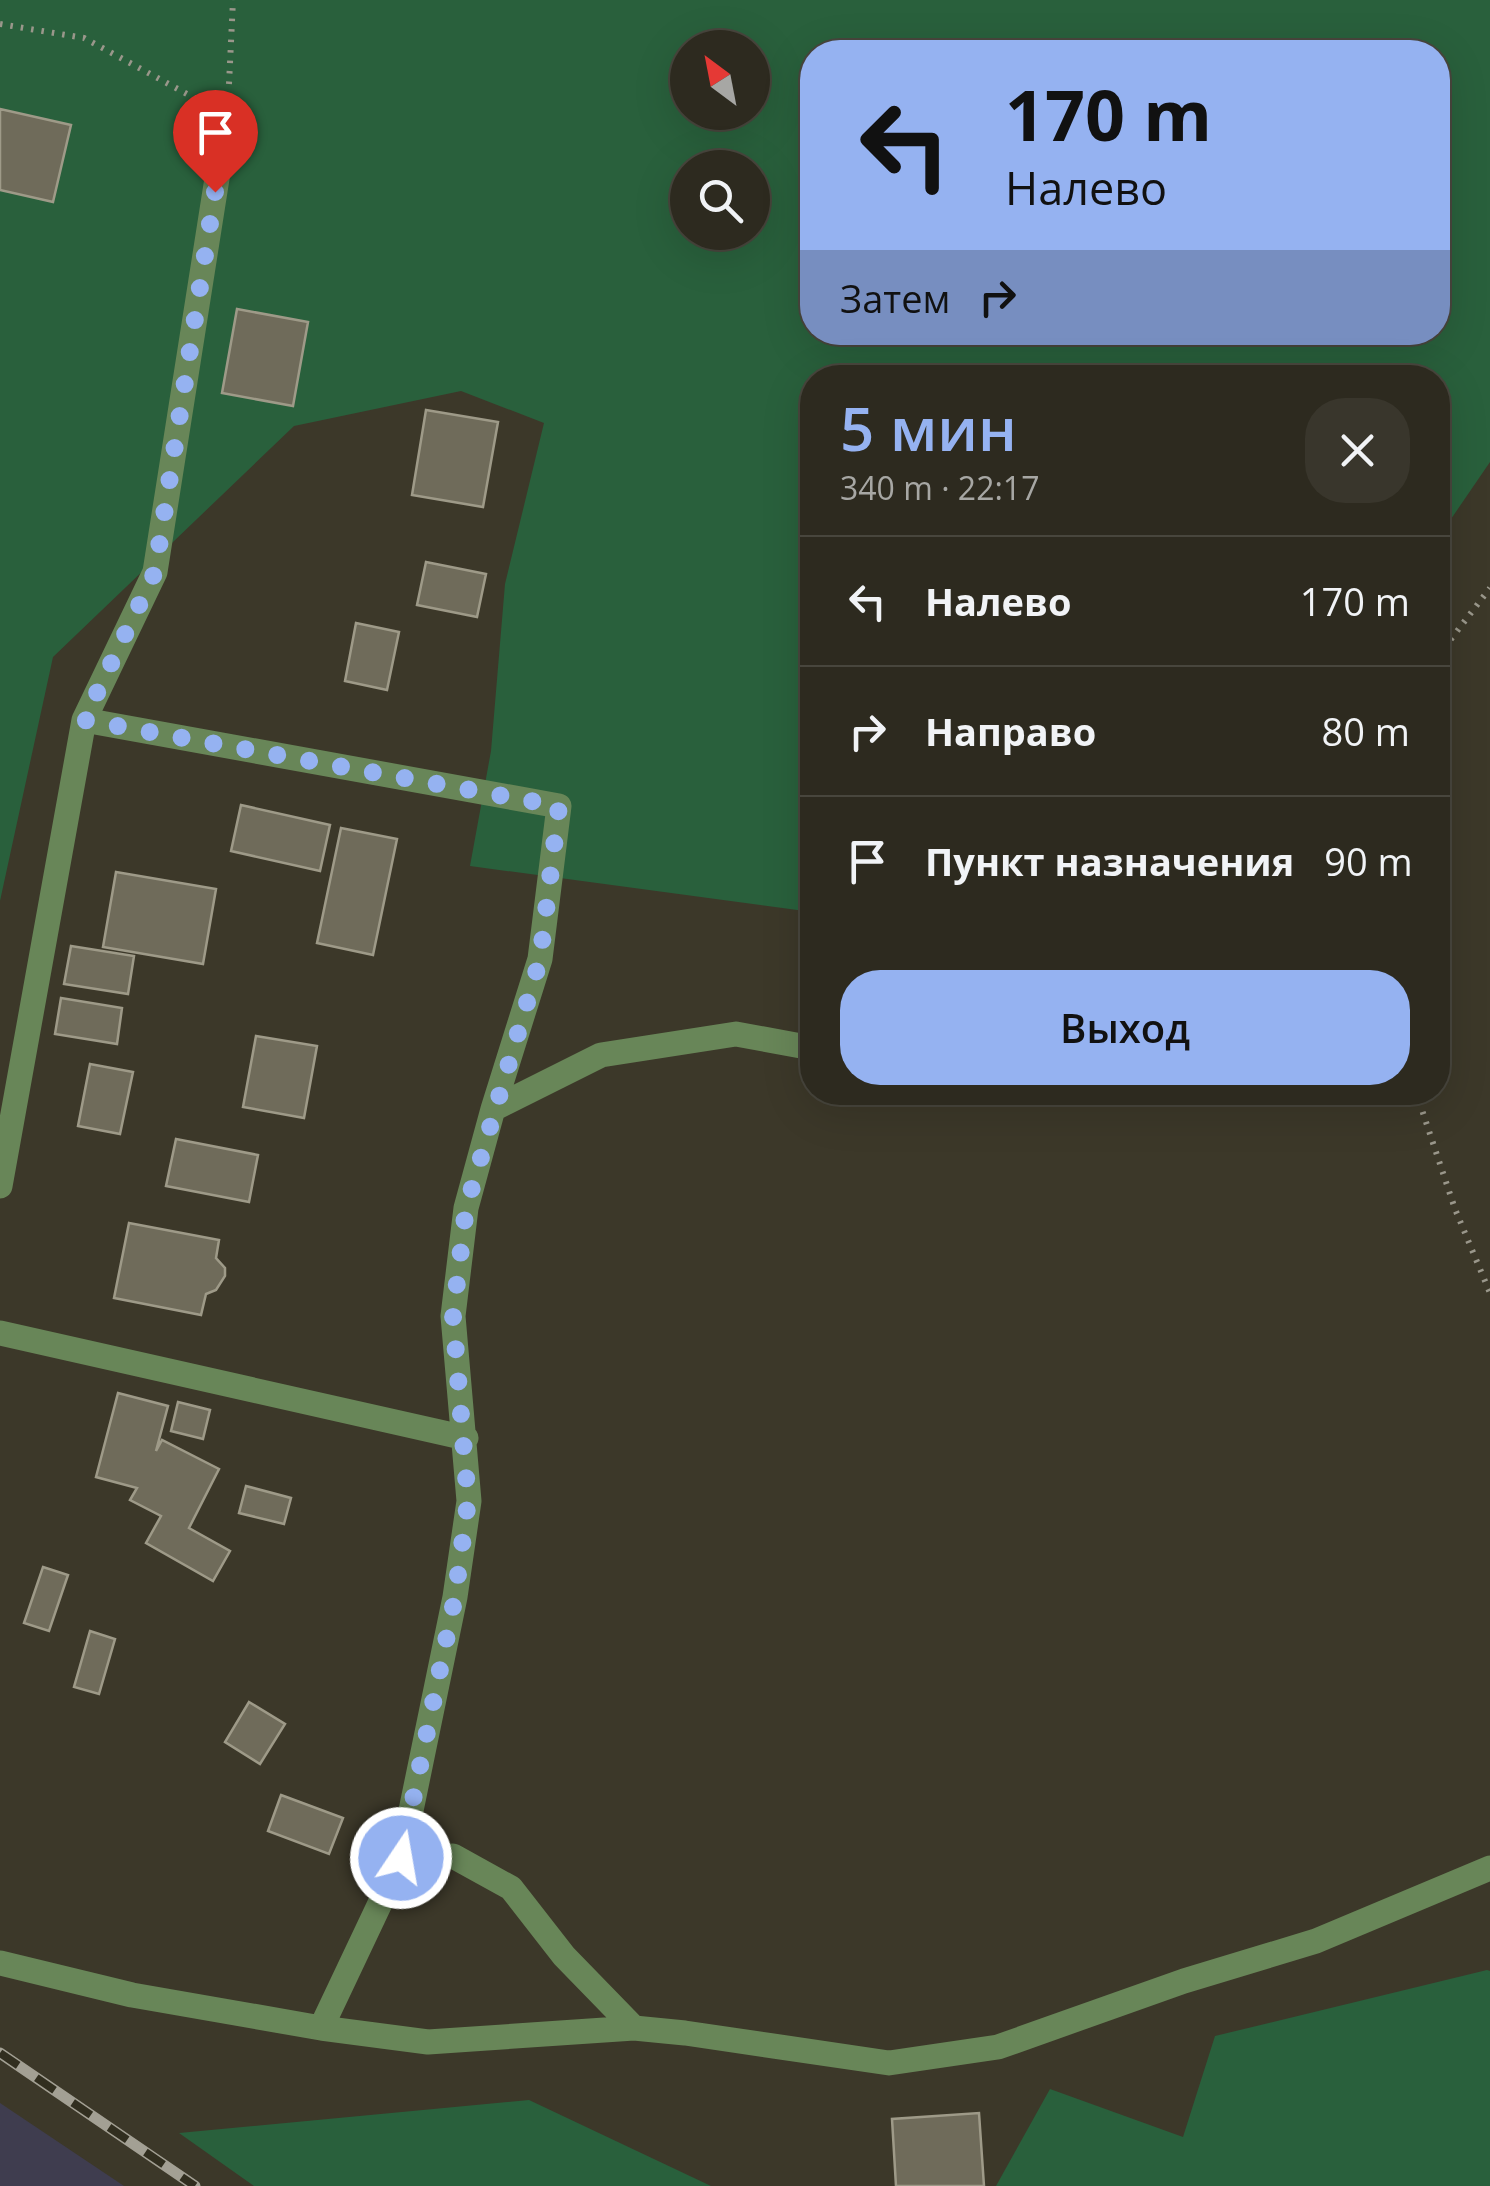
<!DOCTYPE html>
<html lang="ru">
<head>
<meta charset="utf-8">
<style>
	:root { --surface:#2d2a1f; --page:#39362c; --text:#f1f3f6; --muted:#a7a7a4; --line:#48463d; --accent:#95b2f1 }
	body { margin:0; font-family:"Open Sans",sans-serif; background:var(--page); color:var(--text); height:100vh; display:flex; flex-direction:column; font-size:38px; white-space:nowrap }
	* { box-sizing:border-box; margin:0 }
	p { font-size:32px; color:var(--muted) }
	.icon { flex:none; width:55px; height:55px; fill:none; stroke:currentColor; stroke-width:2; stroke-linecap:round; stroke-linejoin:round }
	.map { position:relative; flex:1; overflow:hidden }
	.drawer { position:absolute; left:800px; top:365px; width:650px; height:740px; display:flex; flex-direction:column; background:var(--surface); border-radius:40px; box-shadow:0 10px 40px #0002,0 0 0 2px var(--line) }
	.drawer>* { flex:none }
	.top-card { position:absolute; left:800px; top:40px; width:650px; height:305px; border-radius:40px; box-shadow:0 10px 40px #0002,0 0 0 2px var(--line); background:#95b2f1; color:#111; overflow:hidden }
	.needle { width:65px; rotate:328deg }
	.tools { position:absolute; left:670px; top:30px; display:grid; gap:20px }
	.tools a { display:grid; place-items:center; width:100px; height:100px; border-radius:50%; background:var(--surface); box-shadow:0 10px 40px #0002,0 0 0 2px var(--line); font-size:50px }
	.pin { position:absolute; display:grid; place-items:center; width:85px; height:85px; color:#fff; margin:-102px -42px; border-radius:50% 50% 50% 0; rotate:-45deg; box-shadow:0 0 10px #0007 }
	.pin .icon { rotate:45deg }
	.me { position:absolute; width:110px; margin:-55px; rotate:12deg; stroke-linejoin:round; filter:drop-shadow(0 0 8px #0008) }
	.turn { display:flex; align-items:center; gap:35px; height:210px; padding:0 40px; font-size:45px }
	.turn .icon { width:130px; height:130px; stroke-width:2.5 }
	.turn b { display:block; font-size:70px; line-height:85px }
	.then { display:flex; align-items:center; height:95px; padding:0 40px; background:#0003; gap:20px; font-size:38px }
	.round { display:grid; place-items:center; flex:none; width:105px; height:105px; border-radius:40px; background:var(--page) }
	.overview { display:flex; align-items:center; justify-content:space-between; height:170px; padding:0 40px }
	h1 { font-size:60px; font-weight:600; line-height:75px; color:var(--accent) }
	.action { display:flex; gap:20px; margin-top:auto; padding:20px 40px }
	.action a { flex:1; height:115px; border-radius:40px; background:var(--accent); color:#111; font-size:40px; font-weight:600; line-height:115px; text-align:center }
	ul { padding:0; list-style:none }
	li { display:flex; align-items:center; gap:30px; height:130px; padding:0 40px; border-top:2px solid var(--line) }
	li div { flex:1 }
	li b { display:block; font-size:38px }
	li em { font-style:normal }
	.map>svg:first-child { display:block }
	.industrial { fill:#3f3d4f }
	.green { fill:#29603c; fill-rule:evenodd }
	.building { fill:#6f6b5a; stroke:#9e9a88; stroke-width:2.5 }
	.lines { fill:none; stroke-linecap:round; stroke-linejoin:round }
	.path { stroke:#9a978b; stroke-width:6; stroke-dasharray:2.5 8; stroke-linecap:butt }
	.minor { stroke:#688658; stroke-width:25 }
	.rail-casing { stroke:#a3a094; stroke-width:11 }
	.rail { stroke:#312e1f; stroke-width:8; stroke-dasharray:22; stroke-linecap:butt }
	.route { stroke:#95b2f1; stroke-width:18; stroke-dasharray:0 32.4 }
</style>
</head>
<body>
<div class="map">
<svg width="1490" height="2186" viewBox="0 0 1490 2186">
	<rect width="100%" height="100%" fill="#3c3829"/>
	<path class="industrial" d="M0,2103l124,83h-124z"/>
	<path class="green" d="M0,0h1490v462l-52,76v-160h-626v534l-342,-46 21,-115 14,-167 39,-161 -83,-32 -167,35 -241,231 -53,244zM688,48h64v64h-64zM812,52h626v280h-626zM688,168h64v64h-64z
		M1487,1970l3,1v215h-494l54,-97 133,48 32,-101z
		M529,2100l182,86h-457l-75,-53z"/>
	<path class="building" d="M0,109l71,16 -18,77 -53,-12z
		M237,309l71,13 -15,84 -71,-13z
		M426,410l72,12 -15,85 -71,-12z
		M426,562l60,12 -9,43 -60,-12z
		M356,623l43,9 -12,58 -42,-9z
		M241,805l89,20 -10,46 -89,-20z
		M341,828l56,11 -24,116 -56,-12z
		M116,872l100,17 -13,75 -100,-17z
		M71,946l63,10 -6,38 -64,-10z
		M61,998l61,10 -5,36 -62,-10z
		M256,1036l61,10 -13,72 -61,-11z
		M90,1064l43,8 -13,62 -42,-8z
		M176,1139l82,16 -9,47 -83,-16z
		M129,1223l90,17 -3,18 9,10v8l-9,14 -10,4 -5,21 -87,-17z
		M118,1393l50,13 -12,45 6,-11 57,29 -30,59 41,23 -17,30 -67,-38 15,-27 -31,-16 7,-12 -41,-11z
		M178,1402l32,8 -7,29 -32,-8z
		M246,1486l45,12 -7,26 -45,-11z
		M43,1567l25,8 -19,56 -25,-8z
		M90,1631l25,8 -16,55 -25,-7z
		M249,1702l36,22 -25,40 -35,-22z
		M281,1795l62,23 -14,36 -61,-23z
		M979,2113l5,73h-88l-4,-67z"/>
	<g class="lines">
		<path class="path" d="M0,24l84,14 116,63
			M229,84l4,-84
			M1438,656l52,-68
			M1416,1092l39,117 35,84"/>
		<path class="minor" d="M84,720l71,-148 72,-457
			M0,1186l84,-466 475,86 -19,153 -47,150
			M0,1333l466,105
			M401,1859l52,-3 58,32 53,68 70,72 51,5 204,30 109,-16 186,-66 132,-40 174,-73
			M0,1963l132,32 189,33 107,14 206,-14
			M321,2028l80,-169 54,-262 14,-96 -16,-185 13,-108 27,-99 108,-54 135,-21 76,14"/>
		<defs>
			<path id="rail" d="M0,2053l195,133"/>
		</defs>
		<use href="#rail" class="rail-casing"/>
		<use href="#rail" class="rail"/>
	</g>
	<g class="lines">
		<path class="route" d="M215,192l-60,380 -71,148 475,86 -19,153 -74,249 -13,108 15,185 -13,96 -54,261"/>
	</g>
</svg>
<div class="tools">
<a><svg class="needle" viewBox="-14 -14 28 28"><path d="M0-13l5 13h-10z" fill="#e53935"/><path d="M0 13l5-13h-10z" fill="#a7a7a4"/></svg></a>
<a><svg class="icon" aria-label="search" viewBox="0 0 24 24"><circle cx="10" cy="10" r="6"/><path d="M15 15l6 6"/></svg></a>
</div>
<div class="pin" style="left:215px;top:192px;background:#d93025"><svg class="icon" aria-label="arrive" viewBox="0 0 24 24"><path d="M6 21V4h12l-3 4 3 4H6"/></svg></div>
<svg class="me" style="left:401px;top:1858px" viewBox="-20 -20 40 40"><circle r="17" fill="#95b2f1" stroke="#fff" stroke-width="3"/><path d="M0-11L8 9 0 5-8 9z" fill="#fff"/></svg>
<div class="top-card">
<div class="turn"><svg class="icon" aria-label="left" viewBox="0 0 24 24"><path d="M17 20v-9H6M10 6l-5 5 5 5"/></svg><div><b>170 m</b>Налево</div></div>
<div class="then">Затем<svg class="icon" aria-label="right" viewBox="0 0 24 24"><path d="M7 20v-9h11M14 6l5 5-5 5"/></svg></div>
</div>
<section class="drawer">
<div class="overview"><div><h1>5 мин</h1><p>340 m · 22:17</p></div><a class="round"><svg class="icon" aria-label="close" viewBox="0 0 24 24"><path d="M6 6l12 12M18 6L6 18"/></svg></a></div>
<ul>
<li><svg class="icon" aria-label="left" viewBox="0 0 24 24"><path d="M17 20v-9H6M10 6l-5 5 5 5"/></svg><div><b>Налево</b></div><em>170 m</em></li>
<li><svg class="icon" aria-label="right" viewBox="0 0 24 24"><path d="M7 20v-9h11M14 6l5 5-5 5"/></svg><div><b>Направо</b></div><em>80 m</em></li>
<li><svg class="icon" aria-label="arrive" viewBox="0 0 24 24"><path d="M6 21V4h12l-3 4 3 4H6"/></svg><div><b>Пункт назначения</b></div><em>90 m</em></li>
</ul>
<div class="action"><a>Выход</a></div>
</section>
</div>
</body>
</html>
